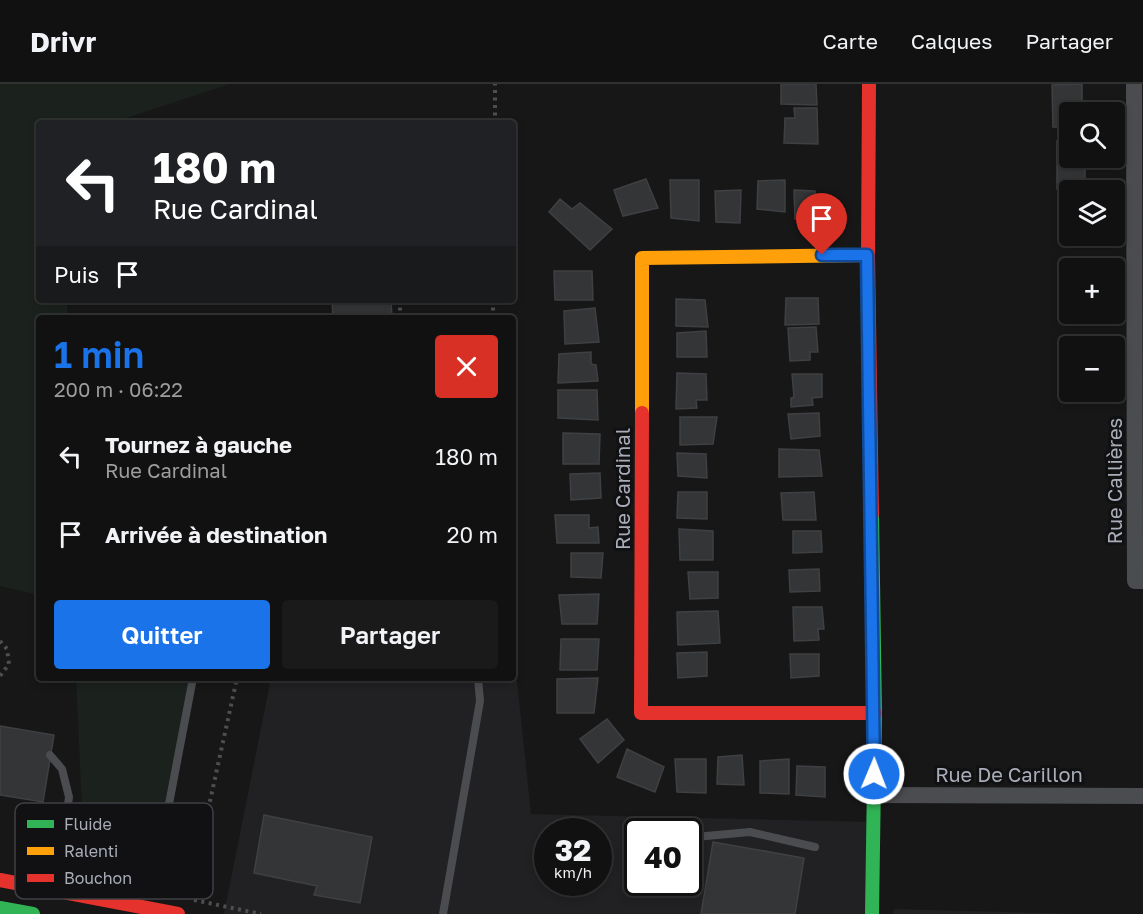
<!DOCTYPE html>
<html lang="fr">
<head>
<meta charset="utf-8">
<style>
	:root { --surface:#111; --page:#1a1a1a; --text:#f1f3f6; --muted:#9c9d9f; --line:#303131; --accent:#1a73e8 }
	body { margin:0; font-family:"Golos Text",sans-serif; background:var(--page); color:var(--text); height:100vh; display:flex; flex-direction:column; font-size:22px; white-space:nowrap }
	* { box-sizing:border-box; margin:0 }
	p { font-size:20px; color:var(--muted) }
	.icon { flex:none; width:33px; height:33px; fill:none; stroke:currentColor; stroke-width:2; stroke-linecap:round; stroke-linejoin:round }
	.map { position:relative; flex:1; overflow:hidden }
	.panel { position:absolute; left:36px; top:231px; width:480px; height:366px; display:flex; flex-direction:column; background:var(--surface); border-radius:6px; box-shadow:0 3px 9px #0003,0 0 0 2px var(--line) }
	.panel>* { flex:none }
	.top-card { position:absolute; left:36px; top:36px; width:480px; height:183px; border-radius:6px; box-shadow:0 3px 9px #0003,0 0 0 2px var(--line); background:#202124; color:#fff; overflow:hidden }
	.fabs { position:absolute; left:1059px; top:18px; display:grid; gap:12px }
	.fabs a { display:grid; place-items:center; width:66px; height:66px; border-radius:6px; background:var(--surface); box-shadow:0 3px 9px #0003,0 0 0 2px var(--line); font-size:30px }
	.speed { position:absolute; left:534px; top:734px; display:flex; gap:12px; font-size:30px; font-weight:700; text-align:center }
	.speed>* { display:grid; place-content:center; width:78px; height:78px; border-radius:50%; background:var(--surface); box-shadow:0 3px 9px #0003,0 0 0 2px var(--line); line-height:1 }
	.speed small { font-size:15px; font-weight:400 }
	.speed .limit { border:3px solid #111; border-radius:9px; background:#fff; color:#111 }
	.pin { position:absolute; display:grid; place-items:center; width:51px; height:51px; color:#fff; margin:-62px -26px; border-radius:50% 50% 50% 0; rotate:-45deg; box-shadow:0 0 6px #0007 }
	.pin .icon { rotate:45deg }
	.me { position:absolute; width:66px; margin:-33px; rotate:1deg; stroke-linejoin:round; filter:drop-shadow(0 0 4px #0008) }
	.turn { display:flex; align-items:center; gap:21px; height:126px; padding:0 18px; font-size:27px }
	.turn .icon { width:78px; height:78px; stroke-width:2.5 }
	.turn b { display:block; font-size:42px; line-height:51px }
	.then { display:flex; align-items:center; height:57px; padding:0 18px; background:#0003; gap:12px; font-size:22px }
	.round { display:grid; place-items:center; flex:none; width:63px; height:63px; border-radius:6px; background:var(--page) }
	.headline { display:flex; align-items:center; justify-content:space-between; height:102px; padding:0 18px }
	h1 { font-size:36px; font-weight:600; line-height:45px; color:var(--accent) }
	.action { display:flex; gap:12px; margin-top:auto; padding:12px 18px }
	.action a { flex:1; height:69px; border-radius:6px; background:var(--accent); color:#fff; font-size:24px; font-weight:600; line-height:69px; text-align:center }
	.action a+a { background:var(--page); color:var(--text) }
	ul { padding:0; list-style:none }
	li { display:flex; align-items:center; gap:18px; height:78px; padding:0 18px }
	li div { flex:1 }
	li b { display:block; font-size:22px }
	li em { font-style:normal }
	header { display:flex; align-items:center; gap:36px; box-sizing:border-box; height:84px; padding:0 30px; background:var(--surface); border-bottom:2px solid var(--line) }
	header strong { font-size:28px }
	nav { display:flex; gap:33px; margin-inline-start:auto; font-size:21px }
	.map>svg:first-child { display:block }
	.built { fill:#212124; fill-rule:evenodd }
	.green { fill:#1b211c }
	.building { fill:#343537; stroke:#3f4043; stroke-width:1.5 }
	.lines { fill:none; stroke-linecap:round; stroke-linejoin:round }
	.path { stroke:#4d4e52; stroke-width:4; stroke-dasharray:3 4.5; stroke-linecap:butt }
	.lane { stroke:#4b4c50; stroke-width:8 }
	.street { stroke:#4b4c50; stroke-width:16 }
	.fast { stroke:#30b455; stroke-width:14 }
	.slow { stroke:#ff9f0a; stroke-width:14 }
	.jam { stroke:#e5322d; stroke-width:14 }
	.route-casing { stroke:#114b97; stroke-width:15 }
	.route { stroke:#1a73e8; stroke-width:10 }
	.labels { text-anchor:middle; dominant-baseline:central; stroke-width:6; stroke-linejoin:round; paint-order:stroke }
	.street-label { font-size:20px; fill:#a8adb8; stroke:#111113 }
	.key { fill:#111113; stroke:#3e4045; stroke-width:1.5 }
	.key-label { font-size:16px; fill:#a8adb8 }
</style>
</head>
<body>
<header>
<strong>Drivr</strong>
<nav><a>Carte</a><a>Calques</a><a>Partager</a></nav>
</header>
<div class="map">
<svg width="1143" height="830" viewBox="0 0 1143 830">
	<rect width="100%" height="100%" fill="#171717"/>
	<path class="built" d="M513,559l18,171 343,8 -2,92h-648l47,-236h242zM548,747h50v51h-50zM638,747h50v51h-50z
		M894,825l184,5h-185z"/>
	<path class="green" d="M0,0h230l-119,39h-72v177h28v18h-28v277l-39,-9z
		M76,594h117l-29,152 -34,49 -45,-7z"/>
	<path class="building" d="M781,0h35l1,21 -36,-1z
		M1082,0v28h-12v15h-17l-1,-42z
		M794,24h23l1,36 -34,-1 1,-25h10z
		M1057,57h13v17h15v30l-28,1z
		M646,95l12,29 -35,8 -9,-26z
		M670,96h29v41l-28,-3z
		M785,96v32l-28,-3 1,-28z
		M741,106l-1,33 -24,-1 -1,-31z
		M794,106l21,1 3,28h-23z
		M560,115l12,10 8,-6 32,26 -22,21 -41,-38z
		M554,187h38l1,29h-38z
		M786,214h32l1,26 -34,1z
		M676,215l29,1 3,27 -32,-1z
		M332,216h59l1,18h-59z
		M595,224l4,34 -34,2 -1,-33z
		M816,243l2,25h-8v8l-20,1 -2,-33z
		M706,247l1,26h-30v-24z
		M591,268v12l5,1 2,16 -40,2 1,-29z
		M677,289l29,1 1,26h-11l1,8 -21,1z
		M792,290h30v23l-10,1 1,7 -22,2v-9l3,-1z
		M558,306h39l1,30 -40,-2z
		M819,329l1,23 -29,3 -3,-25z
		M680,333h37l-4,27 -33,1z
		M563,349l37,1 -1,30h-36z
		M779,365l40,1 3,26 -43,1z
		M677,369l29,1 1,24 -29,-2z
		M600,389l1,25 -30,2 -1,-26z
		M678,408h29v27l-30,-1z
		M814,408l2,28h-33l-2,-27z
		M555,431h34v13l9,-1 1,16h-42z
		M679,445l34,2v29h-33z
		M793,447h28l1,21 -29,1z
		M571,469h32l-2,25 -30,-1z
		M819,485l1,22 -30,1 -1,-22z
		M688,488h30v26l-28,1z
		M599,510l-2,30h-35l-3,-29z
		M793,523h29l2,22h-6l1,11 -25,1z
		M718,527l2,32 -42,2 -1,-33z
		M561,555h38l-2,31h-37z
		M707,568v24l-29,2 -1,-25z
		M790,570h29v22l-28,2z
		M598,594l-4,35h-37v-34z
		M607,635l17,21 -26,23 -18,-24z
		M0,642l54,9 -11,67 -43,-7z
		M627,665l37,18 -9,25 -38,-15z
		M742,671l2,30 -27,-1 1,-27z
		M675,675h31v34l-29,-1z
		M789,675v35l-29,-1v-32z
		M797,682l28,1v30l-29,-2z
		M264,731l108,22 -12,66 -46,-8 3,-9 -63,-13z
		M713,758l91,16 -9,56h-94z"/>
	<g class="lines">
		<path class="path" d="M495,39v-39
			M400,216v18
			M400,231h27
			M493,234v-18
			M0,557l7,8 2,15 -9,12
			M189,813l48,-219
			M194,816l67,14"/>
		<path class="lane" d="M50,671l12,14 7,28 -12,92
			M688,768l7,-15 55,-5 65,15
			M127,820l11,-43 26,-31 29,-152
			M443,830l37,-213 -2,-23"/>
		<path class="street" d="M1134,0l1,497h8
			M874,711l269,1"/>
		<path class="fast" d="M872,430l3,199 -3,201
			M0,824l33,6"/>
		<path class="slow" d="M642,329v-155l226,-3"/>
		<path class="jam" d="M869,0l-1,171 4,259
			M642,329l-1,300h234
			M0,796l178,34"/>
	</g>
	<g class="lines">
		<defs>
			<path id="route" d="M822,171h45l7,519"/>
		</defs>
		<use href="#route" class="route-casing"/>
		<use href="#route" class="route"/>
	</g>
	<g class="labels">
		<g class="street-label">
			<text transform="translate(1114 397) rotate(-90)">Rue Callières</text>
			<text transform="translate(622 405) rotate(-90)">Rue Cardinal</text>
			<text x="1009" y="690">Rue De Carillon</text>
		</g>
	</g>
	<rect x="15" y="719" width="198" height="96" rx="9" class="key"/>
	<rect x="27" y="736" width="27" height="8" fill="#30b455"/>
	<rect x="27" y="763" width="27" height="8" fill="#ff9f0a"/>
	<rect x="27" y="790" width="27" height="8" fill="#e5322d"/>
	<g class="key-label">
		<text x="64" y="746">Fluide</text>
		<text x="64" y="773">Ralenti</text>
		<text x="64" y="800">Bouchon</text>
	</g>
</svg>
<div class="fabs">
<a><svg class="icon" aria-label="search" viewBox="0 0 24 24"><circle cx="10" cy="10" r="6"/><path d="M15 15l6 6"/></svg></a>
<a><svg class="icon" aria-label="layers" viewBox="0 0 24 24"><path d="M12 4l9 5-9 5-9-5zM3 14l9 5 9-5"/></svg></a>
<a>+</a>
<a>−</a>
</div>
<div class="speed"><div>32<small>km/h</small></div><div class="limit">40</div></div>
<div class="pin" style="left:822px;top:171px;background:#d93025"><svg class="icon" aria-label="arrive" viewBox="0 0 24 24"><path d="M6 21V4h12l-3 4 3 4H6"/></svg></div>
<svg class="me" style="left:874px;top:690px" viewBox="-20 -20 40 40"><circle r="17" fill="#1a73e8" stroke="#fff" stroke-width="3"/><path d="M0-11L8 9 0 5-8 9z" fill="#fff"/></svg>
<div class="top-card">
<div class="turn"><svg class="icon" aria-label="left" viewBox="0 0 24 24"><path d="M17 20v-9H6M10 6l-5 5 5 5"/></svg><div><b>180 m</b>Rue Cardinal</div></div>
<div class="then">Puis<svg class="icon" aria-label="arrive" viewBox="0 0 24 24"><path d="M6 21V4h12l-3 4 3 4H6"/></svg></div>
</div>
<section class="panel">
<div class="headline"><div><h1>1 min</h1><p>200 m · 06:22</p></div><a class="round" style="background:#d93025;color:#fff"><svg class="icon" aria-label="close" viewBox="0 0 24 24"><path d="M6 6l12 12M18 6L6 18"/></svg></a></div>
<ul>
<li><svg class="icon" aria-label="left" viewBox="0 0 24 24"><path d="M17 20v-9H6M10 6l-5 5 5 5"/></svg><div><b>Tournez à gauche</b><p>Rue Cardinal</p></div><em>180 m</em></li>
<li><svg class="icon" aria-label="arrive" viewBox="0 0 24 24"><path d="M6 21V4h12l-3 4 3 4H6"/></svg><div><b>Arrivée à destination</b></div><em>20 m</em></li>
</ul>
<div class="action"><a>Quitter</a><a>Partager</a></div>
</section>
</div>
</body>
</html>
